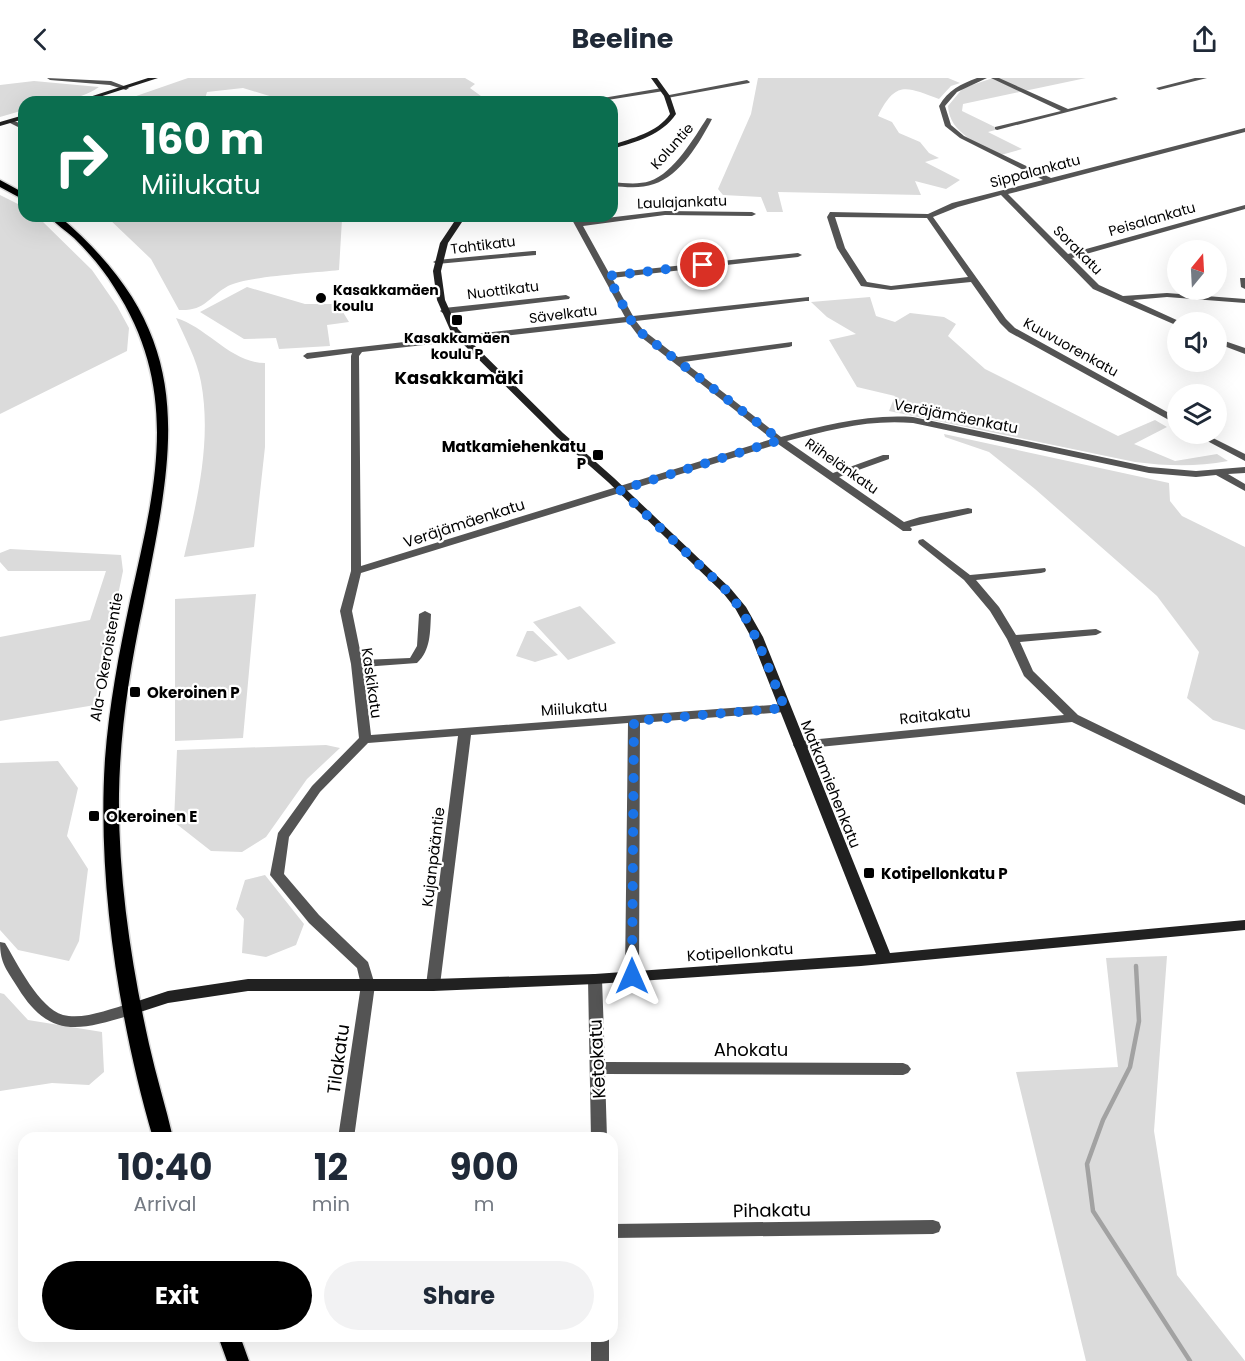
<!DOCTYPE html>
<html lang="en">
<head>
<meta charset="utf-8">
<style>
	:root { --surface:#fff; --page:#f2f2f3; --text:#1f2937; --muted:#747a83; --accent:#000 }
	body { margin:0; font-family:Poppins,sans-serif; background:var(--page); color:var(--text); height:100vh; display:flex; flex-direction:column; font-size:22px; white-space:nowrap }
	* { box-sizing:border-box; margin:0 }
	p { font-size:20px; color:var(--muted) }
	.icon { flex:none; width:33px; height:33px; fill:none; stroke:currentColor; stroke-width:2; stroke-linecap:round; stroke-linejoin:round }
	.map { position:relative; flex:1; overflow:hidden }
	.drawer { position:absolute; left:18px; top:1054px; width:600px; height:210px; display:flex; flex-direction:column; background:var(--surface); border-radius:18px; box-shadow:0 6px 24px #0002 }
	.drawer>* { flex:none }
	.hud { position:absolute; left:18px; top:18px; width:600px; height:126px; border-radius:18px; box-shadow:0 6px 24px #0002; background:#0b6e4f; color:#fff; overflow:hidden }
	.needle { width:39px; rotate:18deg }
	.tools { position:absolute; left:1167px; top:162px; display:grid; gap:12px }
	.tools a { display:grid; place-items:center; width:60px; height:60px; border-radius:50%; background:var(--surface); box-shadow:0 6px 24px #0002; font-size:30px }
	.pin { position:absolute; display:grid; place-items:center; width:51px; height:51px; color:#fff; margin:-26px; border:3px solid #fff; border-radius:50%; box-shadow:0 2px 6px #0007 }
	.me { position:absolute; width:66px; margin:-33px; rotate:0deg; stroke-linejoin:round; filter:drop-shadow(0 0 4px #0008) }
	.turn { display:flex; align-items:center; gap:21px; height:126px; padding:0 24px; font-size:27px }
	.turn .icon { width:78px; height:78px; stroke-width:2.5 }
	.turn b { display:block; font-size:42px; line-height:51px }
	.eta { display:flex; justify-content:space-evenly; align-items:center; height:102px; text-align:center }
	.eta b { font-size:36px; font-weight:700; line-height:42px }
	.primary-button { display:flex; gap:12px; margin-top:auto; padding:12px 24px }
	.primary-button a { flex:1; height:69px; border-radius:36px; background:var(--accent); color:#fff; font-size:24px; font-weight:700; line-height:69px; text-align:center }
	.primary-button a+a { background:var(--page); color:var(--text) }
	header { display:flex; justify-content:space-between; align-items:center; height:78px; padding:0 24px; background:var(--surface); font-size:27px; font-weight:700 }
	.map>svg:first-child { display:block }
	.green { fill:#dbdbdb }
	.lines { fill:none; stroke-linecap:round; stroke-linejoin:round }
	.stream { stroke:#a2a2a2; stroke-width:4.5 }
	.primary-casing { stroke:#dbdbdb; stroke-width:3 }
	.street { fill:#545454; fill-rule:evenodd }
	.secondary { fill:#212121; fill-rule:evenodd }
	.primary { fill:#000; fill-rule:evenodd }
	.route { stroke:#1a73e8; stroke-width:10; stroke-dasharray:0 18 }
	.poi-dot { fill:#000; stroke:#fff; stroke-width:2 }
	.labels { text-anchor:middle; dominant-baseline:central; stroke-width:4.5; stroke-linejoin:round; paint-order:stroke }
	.far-street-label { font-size:14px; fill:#000; stroke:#fff }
	.far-poi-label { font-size:14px; font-weight:bold; fill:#000; stroke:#fff; text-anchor:start }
	.street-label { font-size:15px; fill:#000; stroke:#fff }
	.poi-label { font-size:15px; font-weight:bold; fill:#000; stroke:#fff; text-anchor:start }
	.far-district-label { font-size:18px; font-weight:bold; fill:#000; stroke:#fff }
	.near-street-label { font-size:18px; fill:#000; stroke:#fff }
</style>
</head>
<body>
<header><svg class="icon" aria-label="back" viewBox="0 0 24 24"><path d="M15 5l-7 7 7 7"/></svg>Beeline<svg class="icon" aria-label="share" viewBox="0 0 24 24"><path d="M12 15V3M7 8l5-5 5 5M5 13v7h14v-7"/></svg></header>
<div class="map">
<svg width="1245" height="1283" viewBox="0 0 1245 1283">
	<rect width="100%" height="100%" fill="#fff"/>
	<path class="green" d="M188,0h277l10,6 -5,4 15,11 13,-2 -2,5h-221l1,-4 -33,-10 -36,4 -3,10h-85z
		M758,0h190l12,5 -9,3 -12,13c-33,-12 -43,-19 -61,17l14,6 7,11 21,9 9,11 10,5 -14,4 35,18 -14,9 -31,-8 6,14 -143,-3 5,20h-16l-6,-15 -38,-2 -5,-6 33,-75z
		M993,0h93l-123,26 -1,7 37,18 -11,3 34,17 -21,6c-22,-12 -51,-20 -53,-49l15,-18z
		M34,3l65,6c-22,15 -49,15 -75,15v8l-24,7v-32z
		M0,117l24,12v9h11l7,5 50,49 25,36 12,22 -2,23 -127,63z
		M106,138h239l-3,3 -3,51c-24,3 -92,6 -111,16 -21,12 -22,25 -49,24l-28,-51z
		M247,209l58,17h33l11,18 -22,3 3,21 -51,3 -3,-11 -32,1 -44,-27z
		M870,219l6,19 19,6 15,-9 34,4 12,7 -8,12 37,33 133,67 37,-16 12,7 -33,17 41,17 42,-7 11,7c-32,6 -61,5 -93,1l-246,-51 6,-15 -38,-9 -28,-47 27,-6 -29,-17 -16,-15z
		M176,240c31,9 55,45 89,45v84l-11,100 -70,10c13,-56 28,-116 17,-175 -4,-22 -16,-44 -25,-64z
		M944,356l225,49 1,18 12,15 63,31v183l-32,-10 -26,-22 12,-46 -42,-56 -122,-107 -46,-37 -44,-15z
		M10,471l111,6 2,16 -28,134 -95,16v-84l90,-17 16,-49h-98l-8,-9v-9z
		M256,516l-13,144 -68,3v-142z
		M580,528l36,37 -48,17 -35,-38z
		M527,553h6l25,24 -23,7 -19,-6z
		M326,667l14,3 -33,31 -41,58 -24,15 -31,-1 -37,-29 3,-72z
		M58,683l20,27 -11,48 21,33 -9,72 -10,20 -51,-11 -18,-20v-167z
		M265,797l39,49 -8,21 -30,12 -24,-4 2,-34 -8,-10 9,-29z
		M1167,878l-13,175 23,144 68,86h-159l-70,-289 102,-5 -12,-109z
		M0,915l4,1 24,26 74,12 2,40 -15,13 -37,-2 -52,8z"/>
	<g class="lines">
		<path class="stream" d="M1136,888l3,55 -9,46 -27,53 -16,44 6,47 97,150"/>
		<defs>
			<path id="primary" d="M0,102l24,13v7l-24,-13z
				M48,138h11c142,120 116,228 84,390 -13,62 -23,124 -24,188 -1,83 12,169 30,250 7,32 17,63 24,94h-20c-34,-116 -56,-257 -48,-379 4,-53 14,-106 25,-158 25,-112 52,-210 -16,-314 -11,-18 -25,-34 -40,-49 -8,-7 -18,-14 -26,-22z
				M218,1258h22l9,25h-22z"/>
		</defs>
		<use href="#primary" class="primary-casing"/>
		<path class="street" d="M47,0l64,3 18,7 -3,2 -16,-5 -60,-5z
			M977,0h10l-30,14 -12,14 6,19 13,11 87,42 194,-50v4l-237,62 60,60 177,-49v4l-173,49 27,27 24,11 44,-3 78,6v4l-78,-6 -34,3 48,22h-3v4l-85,-37 -92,-94 -43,12 -25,10 73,102 9,9 163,90v7l-169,-93 -9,-9 -29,-41 -80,8 -30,-4 -24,-38 -10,-31 3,-5 98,2 24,-11 91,-23 -83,-42 -15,-12 -6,-20c9,-16 22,-22 38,-28zM835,139l92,1 41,59 -77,9 -24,-4 -22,-34z
			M991,0h8l69,31 47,-12 3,2 -121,31 -2,-1v-2l66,-16z
			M1195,0h12l-48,12 -3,-2z
			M747,2l3,2 -1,1 -82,15 -3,-2z
			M662,10l3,2 -1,1 -69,11h-16z
			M707,40l5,1c-12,23 -32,57 -58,65 -14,5 -28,3 -42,2v-4c12,1 26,3 38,-1 24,-8 44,-43 57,-63z
			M8,42h4l12,5v5l-16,-8z
			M665,133l87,1 4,2 -4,2 -87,-1 -82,11 26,47 189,-20 4,2 -4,2 -186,21 21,38 176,-19v4h-3l-170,20 7,9 35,27 114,-15v4l-3,1 -105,15 97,75c44,-12 86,-23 132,-20l236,50 47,4 49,-4v6l-17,1 17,10v7l-29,-16 -20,2 -47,-4 -236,-50c-44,-4 -84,7 -126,18l46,32 50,-18h6v4l-50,18 65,45 16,-5 48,-9 4,1v4l-62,14 2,2 -1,2h-8l-125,-87 -417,129 -9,38 10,49 48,-2 7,-12 2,-32 6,-3 6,3c-1,18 0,36 -14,49l-54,4 8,68 414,-31 6,4 -6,4 -145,11 -1,253 -2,4 -5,1 -5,-1 -2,-4 3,-253 -157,12 -31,250 -2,4 -5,2 -5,-2 -2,-4 32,-249 -90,7 -48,49 -31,45 -5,37 35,41 49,47 7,23 -21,153h-16l23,-153 -4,-17 -48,-45 -39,-48 8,-42 34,-47 47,-48 -8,-74 -11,-53 11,-40v-215l1,-3 -45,6 -4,-3 4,-3 318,-36 -55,-101h8l3,5zM628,244l9,12 135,105 -411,127 -2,-210 3,-4z
			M533,173h3v4l-99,9 -4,-2 4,-2z
			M1240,200h5v11l-4,-2z
			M566,217l4,2 -1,2 -125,15 -4,-3 4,-3z
			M1216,260l29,10v6l-29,-11z
			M1194,356h11l40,20v7z
			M923,461l47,36 75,-7 1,2 -1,2 -4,1 -65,7 23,27 17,28 80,-6 6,3 -6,3 -76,7 13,29 45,44 167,81v9l-173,-83 -273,27 -4,-1 -2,-3 2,-3 4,-1 265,-26 -40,-39 -17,-37 -17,-28 -26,-31 -45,-36 -1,-2 1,-2z
			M0,864l5,1c12,20 34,65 58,72 21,5 47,-6 68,-12l5,2 2,4 -2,4 -5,2c-51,15 -81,25 -113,-27 -11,-18 -18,-24 -18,-46z
			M595,896l5,1 2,4 3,83 298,1 5,2 3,4 -3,4 -5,2 -298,-1 2,64h-16l-3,-159 2,-4z
			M933,1142l6,2 2,5 -2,5 -6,2 -321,4v-14z
			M591,1258h18v25h-18z"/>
		<path class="secondary" d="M148,0h10l-74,24h-10z
			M651,0h6l13,18 6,18c-14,21 -40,28 -64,35v-4c20,-7 45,-12 58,-31l-6,-18z
			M24,37v4l-24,7v-4z
			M458,138h8l-18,27 -7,28 4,29 13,29 105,104 51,45 117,111 15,18 17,30 127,316 355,-33v10l-384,36 -266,18 -162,7h-185l-80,12 -37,12 -5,-2 -2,-4 2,-4 42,-14 80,-12h185l162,-5 281,-20 -125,-317 -16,-29 -12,-15 -115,-111 -51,-45 -106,-105 -14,-32 -4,-29 7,-28z"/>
		<use href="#primary" class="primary"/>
	</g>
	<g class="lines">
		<path class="route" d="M632,898l2,-255 151,-13c-18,-41 -29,-82 -58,-117l-107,-101 160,-50 -140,-108 -10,-13 -22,-43 95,-11"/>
	</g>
	<g class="poi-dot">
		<circle cx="321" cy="220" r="6"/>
		<rect x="451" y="236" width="12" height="12" rx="3"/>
		<rect x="592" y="371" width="12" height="12" rx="3"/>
		<rect x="129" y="608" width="12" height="12" rx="3"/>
		<rect x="88" y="732" width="12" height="12" rx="3"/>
		<rect x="863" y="789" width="12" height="12" rx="3"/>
	</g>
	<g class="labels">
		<g class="far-street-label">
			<text transform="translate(672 68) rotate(-48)">Koluntie</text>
			<text transform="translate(1035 93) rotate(-15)">Sippalankatu</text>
			<text transform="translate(682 124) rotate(-2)">Laulajankatu</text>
			<text transform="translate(1152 141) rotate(-16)">Peisalankatu</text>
			<text transform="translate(483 167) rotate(-7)">Tahtikatu</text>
			<text transform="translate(1078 172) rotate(45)">Sorakatu</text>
			<text transform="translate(503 212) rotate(-7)">Nuottikatu</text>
			<text transform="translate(563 236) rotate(-7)">Sävelkatu</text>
			<text transform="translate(1071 269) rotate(29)">Kuuvuorenkatu</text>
			<text transform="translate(842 388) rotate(35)">Riihelänkatu</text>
		</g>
		<g class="far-poi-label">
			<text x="333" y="212">Kasakkamäen<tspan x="333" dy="16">koulu</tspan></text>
			<text x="457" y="260" text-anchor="middle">Kasakkamäen<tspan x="457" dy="16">koulu P</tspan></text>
		</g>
		<g class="street-label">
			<text transform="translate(956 338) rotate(11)">Veräjämäenkatu</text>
			<text transform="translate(464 445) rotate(-18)">Veräjämäenkatu</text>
			<text transform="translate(106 579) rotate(-80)">Ala-Okeroistentie</text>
			<text transform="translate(372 605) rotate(82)">Kaskikatu</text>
			<text transform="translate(574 630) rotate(-4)">Miilukatu</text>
			<text transform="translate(935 637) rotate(-6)">Raitakatu</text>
			<text transform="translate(831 706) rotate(68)">Matkamiehenkatu</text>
			<text transform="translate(433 779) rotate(-83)">Kujanpääntie</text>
			<text transform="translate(740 874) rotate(-4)">Kotipellonkatu</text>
		</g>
		<g class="poi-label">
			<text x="586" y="368" text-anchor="end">Matkamiehenkatu<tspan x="586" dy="17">P</tspan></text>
			<text x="147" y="614">Okeroinen P</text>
			<text x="106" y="738">Okeroinen E</text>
			<text x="881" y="795">Kotipellonkatu P</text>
		</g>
		<g class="far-district-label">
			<text x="459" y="299">Kasakkamäki</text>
		</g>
		<g class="near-street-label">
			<text x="751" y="971">Ahokatu</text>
			<text transform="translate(338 981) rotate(-82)">Tilakatu</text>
			<text transform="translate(597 981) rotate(-93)">Ketokatu</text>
			<text transform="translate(772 1132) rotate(-1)">Pihakatu</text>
		</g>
	</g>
</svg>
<div class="tools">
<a><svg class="needle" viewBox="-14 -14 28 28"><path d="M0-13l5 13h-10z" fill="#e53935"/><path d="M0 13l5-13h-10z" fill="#747a83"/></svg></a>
<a><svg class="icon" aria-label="sound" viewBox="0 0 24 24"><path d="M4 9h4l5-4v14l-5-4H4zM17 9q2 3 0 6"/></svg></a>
<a><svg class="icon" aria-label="layers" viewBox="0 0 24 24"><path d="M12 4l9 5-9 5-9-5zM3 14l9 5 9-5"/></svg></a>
</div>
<div class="pin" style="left:703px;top:187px;background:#d93025"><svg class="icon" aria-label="arrive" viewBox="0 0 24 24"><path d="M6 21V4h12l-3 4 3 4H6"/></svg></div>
<svg class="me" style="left:632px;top:898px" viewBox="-20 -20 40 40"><path d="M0-17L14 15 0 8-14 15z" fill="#1a73e8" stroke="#fff" stroke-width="4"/></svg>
<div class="hud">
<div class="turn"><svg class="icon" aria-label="right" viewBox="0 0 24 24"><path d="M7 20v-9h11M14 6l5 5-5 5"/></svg><div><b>160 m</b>Miilukatu</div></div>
</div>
<section class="drawer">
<div class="eta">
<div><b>10:40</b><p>Arrival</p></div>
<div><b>12</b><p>min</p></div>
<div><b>900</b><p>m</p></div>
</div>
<div class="primary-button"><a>Exit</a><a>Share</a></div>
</section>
</div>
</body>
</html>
